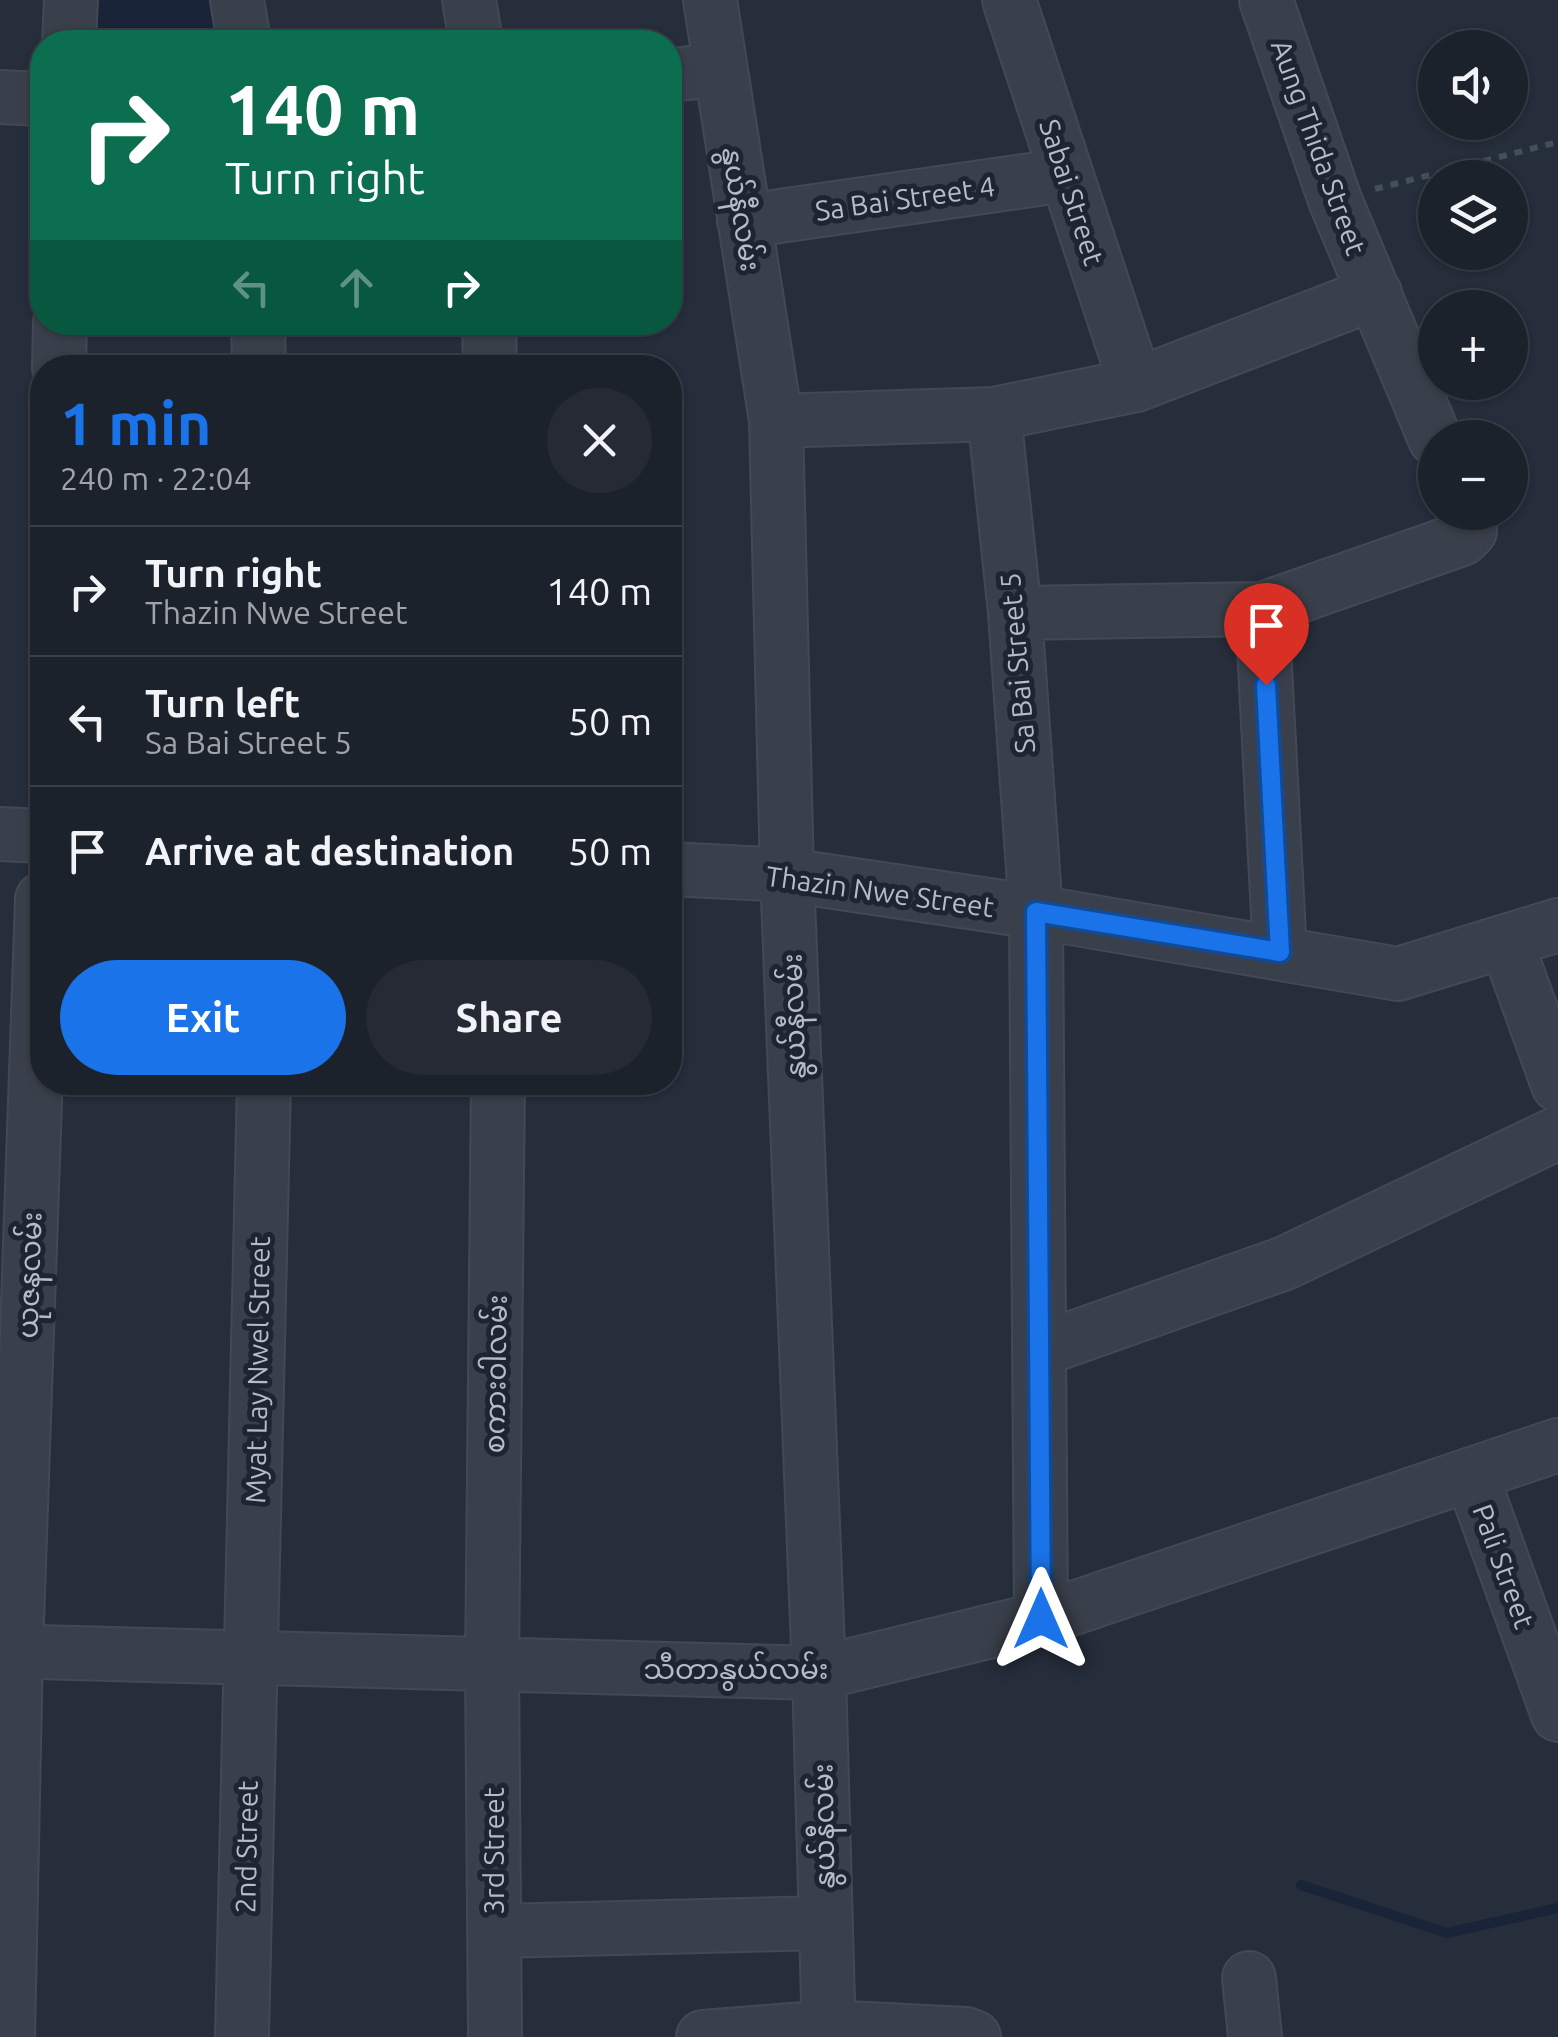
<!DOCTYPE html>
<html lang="en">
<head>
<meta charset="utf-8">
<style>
	:root { --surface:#1c222c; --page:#252a34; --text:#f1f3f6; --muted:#a0a4a9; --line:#3a3f48; --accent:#1a73e8 }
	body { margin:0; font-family:Ubuntu,"Noto Sans Myanmar",sans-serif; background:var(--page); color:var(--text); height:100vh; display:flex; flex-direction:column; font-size:38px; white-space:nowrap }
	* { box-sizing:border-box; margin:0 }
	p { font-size:32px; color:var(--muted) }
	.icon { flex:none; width:55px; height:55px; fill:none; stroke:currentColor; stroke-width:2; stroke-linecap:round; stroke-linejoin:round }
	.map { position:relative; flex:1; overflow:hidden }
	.panel { position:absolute; left:30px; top:355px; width:652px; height:740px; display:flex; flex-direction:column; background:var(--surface); border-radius:40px; box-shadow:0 2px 8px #0004,0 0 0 2px var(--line) }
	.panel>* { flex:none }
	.hud { position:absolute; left:30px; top:30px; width:652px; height:305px; border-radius:40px; box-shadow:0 2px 8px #0004,0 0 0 2px var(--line); background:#0b6e4f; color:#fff; overflow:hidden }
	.tools { position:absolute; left:1418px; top:30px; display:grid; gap:20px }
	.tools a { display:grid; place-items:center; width:110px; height:110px; border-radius:50%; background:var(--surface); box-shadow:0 2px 8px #0004,0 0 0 2px var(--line); font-size:50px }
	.pin { position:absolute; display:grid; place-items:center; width:85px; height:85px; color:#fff; margin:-102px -42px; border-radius:50% 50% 50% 0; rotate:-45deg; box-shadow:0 0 10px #0007 }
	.pin .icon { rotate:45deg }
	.me { position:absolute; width:110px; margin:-55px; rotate:0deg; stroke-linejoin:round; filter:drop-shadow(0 0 8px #0008) }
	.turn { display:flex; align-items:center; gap:35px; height:210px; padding:0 30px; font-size:45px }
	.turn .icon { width:130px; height:130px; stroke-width:2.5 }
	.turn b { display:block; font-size:70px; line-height:85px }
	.lanes { display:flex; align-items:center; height:95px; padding:0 30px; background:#0003; justify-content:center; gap:50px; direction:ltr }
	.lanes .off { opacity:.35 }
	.round { display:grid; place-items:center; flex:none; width:105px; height:105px; border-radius:52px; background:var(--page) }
	.overview { display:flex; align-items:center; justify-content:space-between; height:170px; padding:0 30px }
	h1 { font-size:60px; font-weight:600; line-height:75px; color:var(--accent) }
	.cta { display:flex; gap:20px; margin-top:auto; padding:20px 30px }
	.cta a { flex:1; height:115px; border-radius:60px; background:var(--accent); color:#fff; font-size:40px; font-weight:600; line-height:115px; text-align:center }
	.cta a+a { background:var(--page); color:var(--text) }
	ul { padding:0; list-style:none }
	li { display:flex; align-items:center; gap:30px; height:130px; padding:0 30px; border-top:2px solid var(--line) }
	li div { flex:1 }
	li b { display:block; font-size:38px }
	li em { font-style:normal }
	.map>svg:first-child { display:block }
	.water { fill:#1a2438 }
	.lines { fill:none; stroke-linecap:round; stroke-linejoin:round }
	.stream { stroke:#1a2438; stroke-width:10 }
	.minor-casing { stroke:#434954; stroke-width:56 }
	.path { stroke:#415154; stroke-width:6; stroke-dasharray:8 8; stroke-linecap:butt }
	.minor { stroke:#3a404b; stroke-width:52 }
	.route-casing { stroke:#114b97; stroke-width:25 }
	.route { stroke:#1a73e8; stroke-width:18 }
	.labels { text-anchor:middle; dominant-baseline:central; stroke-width:10; stroke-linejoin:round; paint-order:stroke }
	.street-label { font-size:28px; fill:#b5bbc7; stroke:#1f2530 }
</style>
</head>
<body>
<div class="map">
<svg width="1558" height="2037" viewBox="0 0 1558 2037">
	<rect width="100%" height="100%" fill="#262d3b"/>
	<path class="water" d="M88,0h130l6,42h-137z"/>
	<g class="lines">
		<path class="stream" d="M1301,1885l146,48 111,-25"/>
		<defs>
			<path id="minor" d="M237,0l7,42
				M469,0l7,42
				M710,0l66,421 11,454 32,798 10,364
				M1009,0l127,385
				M1266,0l69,200 100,239
				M69,42l2,-42
				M670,75l49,-5
				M0,97l42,2
				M744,221l322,-46
				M258,322l1,46
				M489,322l1,46
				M59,368l1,-46
				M994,414l21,199 21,299 5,707
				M776,421l218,-7 142,-29 239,-92
				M1262,609l18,344
				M1015,613l247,-4 200,-70 8,-8 -5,-19
				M0,834l42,2
				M670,869l117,6 249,37 362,62 160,-49
				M1506,941l52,144
				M1039,1350l246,-87 273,-130
				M1471,1474l87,241
				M0,1651l819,22 222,-54 517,-174
				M494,1931l331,-8
				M1249,1978l6,59
				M8,2037l8,-386 26,-752
				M242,2037l22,-955
				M495,2037l-3,-372 6,-583
				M703,2037l125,-10 138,7 8,3"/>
		</defs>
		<use href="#minor" class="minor-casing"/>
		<path class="path" d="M1375,189l183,-47"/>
		<use href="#minor" class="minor"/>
	</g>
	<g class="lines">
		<defs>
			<path id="route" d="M1041,1619l-5,-707 244,40 -14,-267"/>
		</defs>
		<use href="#route" class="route-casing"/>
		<use href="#route" class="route"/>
	</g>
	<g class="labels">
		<g class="street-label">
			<text transform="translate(1319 147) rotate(70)">Aung Thida Street</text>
			<text transform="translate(1072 192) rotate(72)">Sabai Street</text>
			<text transform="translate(905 198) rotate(-8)">Sa Bai Street 4</text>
			<text transform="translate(742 209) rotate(81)">နွယ်နီလမ်း</text>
			<text transform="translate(1017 663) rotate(-95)">Sa Bai Street 5</text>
			<text transform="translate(880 891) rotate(8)">Thazin Nwe Street</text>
			<text transform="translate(793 1016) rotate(-92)">နွယ်နီလမ်း</text>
			<text transform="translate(29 1275) rotate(-88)">ယုဇနလမ်း</text>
			<text transform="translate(257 1370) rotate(-89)">Myat Lay Nwel Street</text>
			<text transform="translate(495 1374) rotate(-89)">စကား၀ါလမ်း</text>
			<text transform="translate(1504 1566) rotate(70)">Pali Street</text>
			<text x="736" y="1668">သီတာနွယ်လမ်း</text>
			<text transform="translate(823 1826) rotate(-91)">နွယ်နီလမ်း</text>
			<text transform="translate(246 1847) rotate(-89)">2nd Street</text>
			<text transform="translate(493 1851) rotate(-90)">3rd Street</text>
		</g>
	</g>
</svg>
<div class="tools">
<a><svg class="icon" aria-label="sound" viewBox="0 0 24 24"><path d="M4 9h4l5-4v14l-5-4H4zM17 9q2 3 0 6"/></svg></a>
<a><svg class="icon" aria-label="layers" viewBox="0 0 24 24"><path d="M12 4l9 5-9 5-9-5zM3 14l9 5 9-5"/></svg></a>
<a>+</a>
<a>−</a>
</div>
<div class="pin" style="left:1266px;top:685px;background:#d93025"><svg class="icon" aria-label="arrive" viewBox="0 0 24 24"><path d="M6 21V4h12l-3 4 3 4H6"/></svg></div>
<svg class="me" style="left:1041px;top:1619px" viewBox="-20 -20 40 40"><path d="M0-17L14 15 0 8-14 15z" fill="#1a73e8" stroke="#fff" stroke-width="4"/></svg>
<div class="hud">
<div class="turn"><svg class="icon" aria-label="right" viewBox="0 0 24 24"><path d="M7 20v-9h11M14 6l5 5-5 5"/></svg><div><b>140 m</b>Turn right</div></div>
<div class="lanes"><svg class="icon off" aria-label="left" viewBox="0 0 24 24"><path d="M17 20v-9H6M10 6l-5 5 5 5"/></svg><svg class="icon off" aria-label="ahead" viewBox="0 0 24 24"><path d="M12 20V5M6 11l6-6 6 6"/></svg><svg class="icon" aria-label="right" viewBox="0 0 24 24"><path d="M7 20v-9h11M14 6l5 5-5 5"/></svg></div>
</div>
<section class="panel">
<div class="overview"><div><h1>1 min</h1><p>240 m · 22:04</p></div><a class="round"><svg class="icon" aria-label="close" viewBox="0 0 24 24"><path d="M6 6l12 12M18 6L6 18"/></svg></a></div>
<ul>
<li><svg class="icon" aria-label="right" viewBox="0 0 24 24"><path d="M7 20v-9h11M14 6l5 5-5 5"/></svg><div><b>Turn right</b><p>Thazin Nwe Street</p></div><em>140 m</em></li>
<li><svg class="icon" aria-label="left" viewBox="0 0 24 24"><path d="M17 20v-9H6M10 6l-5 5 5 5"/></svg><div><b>Turn left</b><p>Sa Bai Street 5</p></div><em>50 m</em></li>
<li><svg class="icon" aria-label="arrive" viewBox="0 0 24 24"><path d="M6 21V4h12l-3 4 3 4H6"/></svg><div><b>Arrive at destination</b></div><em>50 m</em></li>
</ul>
<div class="cta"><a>Exit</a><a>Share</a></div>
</section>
</div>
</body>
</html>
